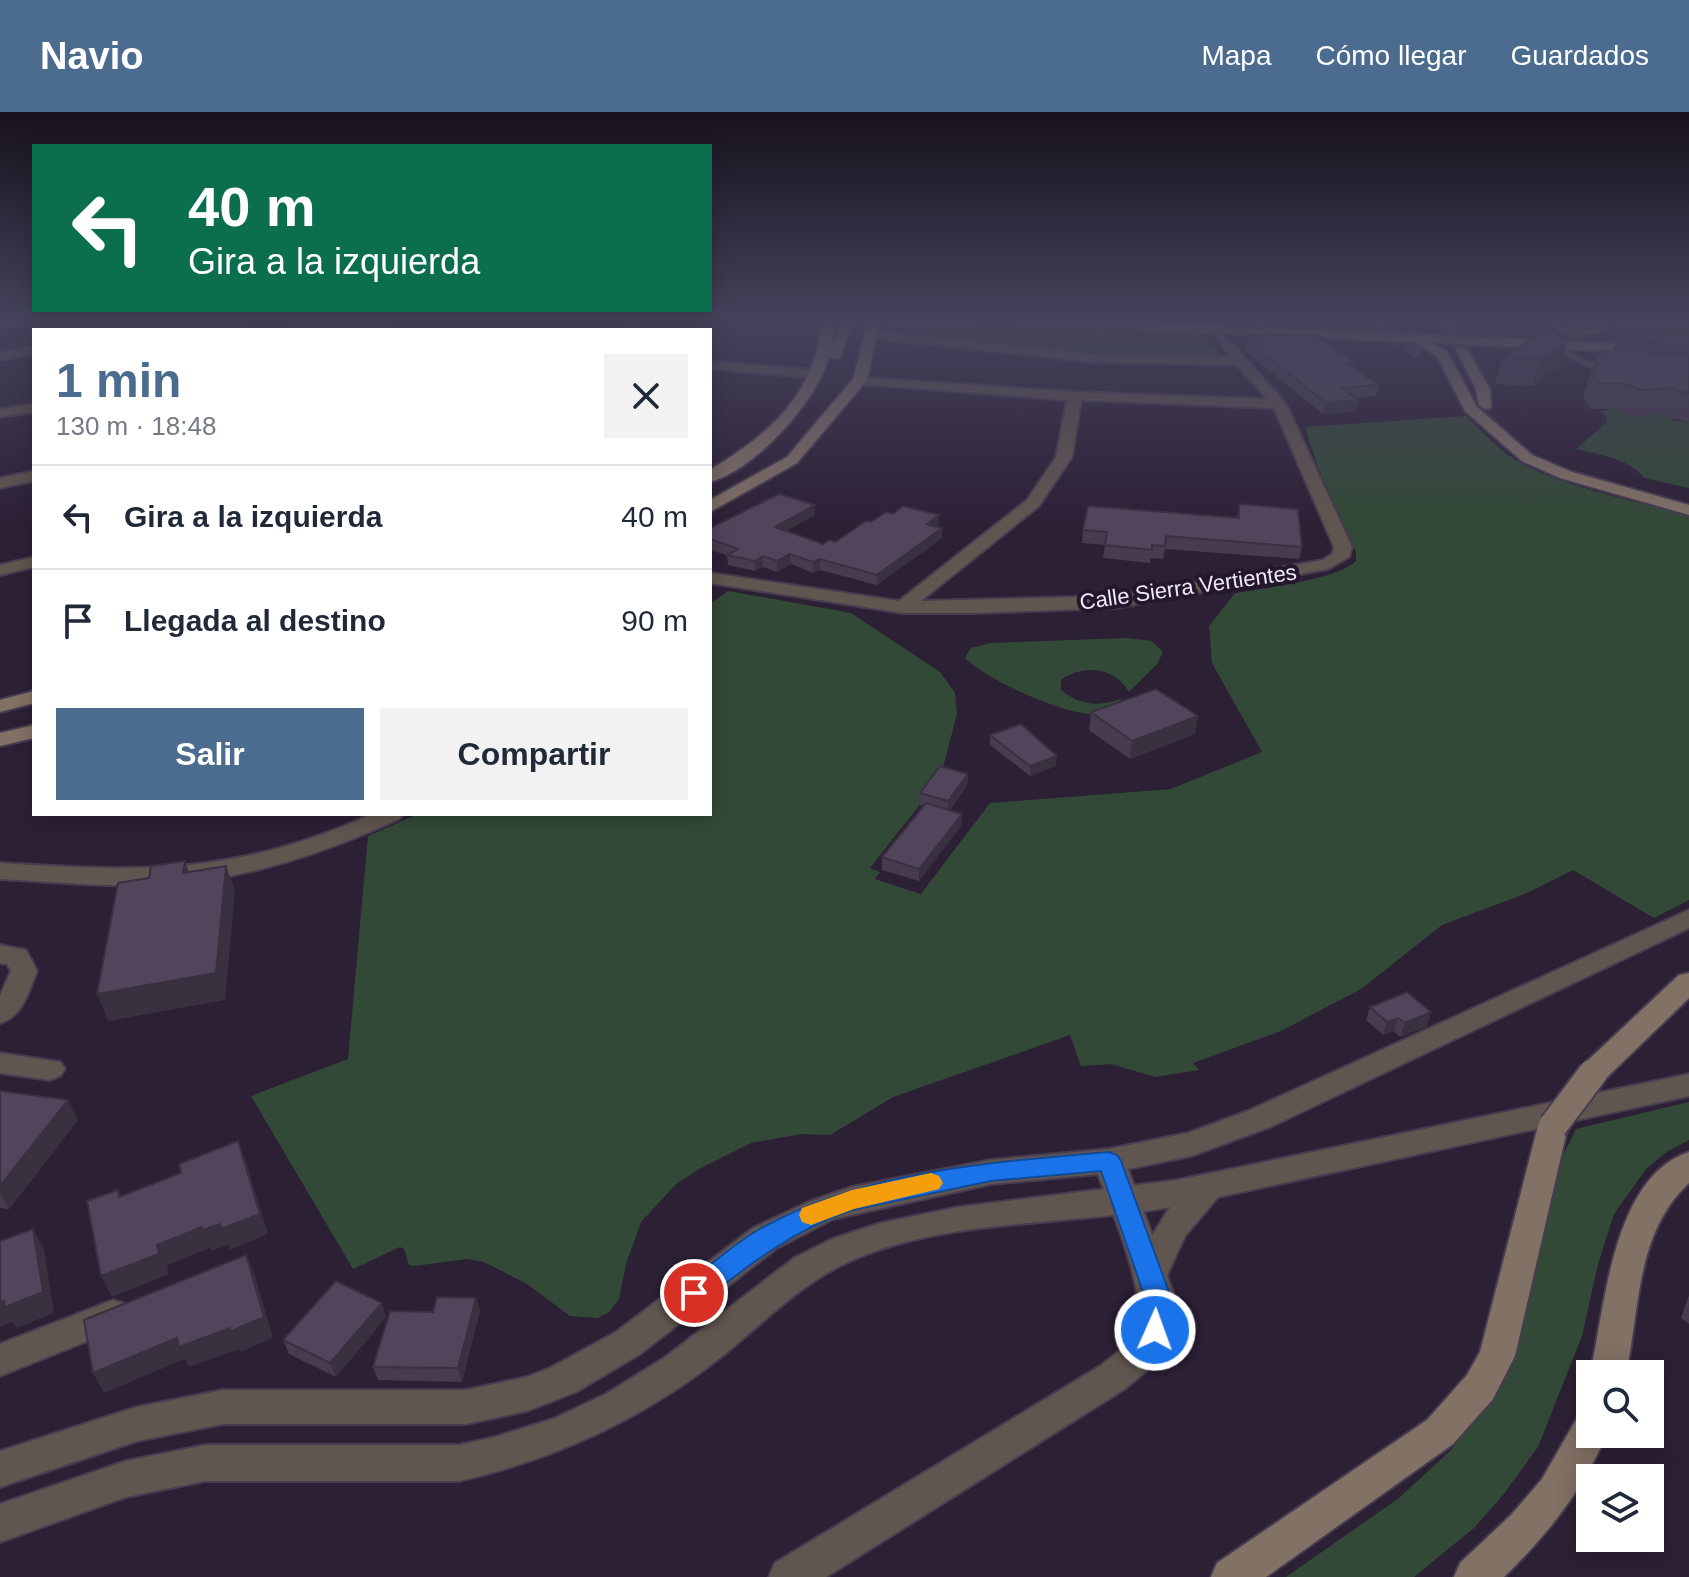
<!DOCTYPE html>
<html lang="es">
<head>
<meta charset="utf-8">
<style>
	:root { --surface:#fff; --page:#f2f2f3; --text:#1f2937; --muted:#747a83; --line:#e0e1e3; --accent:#4b6c8f }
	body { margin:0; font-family:Arial,sans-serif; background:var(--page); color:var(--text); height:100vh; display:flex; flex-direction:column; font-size:30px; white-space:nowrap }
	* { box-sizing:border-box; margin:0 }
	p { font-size:26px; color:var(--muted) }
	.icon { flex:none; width:44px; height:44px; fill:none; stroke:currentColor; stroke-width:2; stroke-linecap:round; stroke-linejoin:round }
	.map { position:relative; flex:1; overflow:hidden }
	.drawer { position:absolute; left:32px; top:216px; width:680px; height:488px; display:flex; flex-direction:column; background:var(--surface); border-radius:0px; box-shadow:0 4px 20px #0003 }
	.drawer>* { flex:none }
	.top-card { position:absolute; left:32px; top:32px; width:680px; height:168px; border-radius:0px; box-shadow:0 4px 20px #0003; background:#0b6e4f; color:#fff; overflow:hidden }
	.tools { position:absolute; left:1576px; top:1248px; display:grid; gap:16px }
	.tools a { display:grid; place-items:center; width:88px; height:88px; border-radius:0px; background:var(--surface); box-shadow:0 4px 20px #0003; font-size:40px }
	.pin { position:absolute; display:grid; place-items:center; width:68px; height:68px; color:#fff; margin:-34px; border:4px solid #fff; border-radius:50%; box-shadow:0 2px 8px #0007 }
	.me { position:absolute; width:88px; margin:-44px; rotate:2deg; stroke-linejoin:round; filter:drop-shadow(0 0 6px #0008) }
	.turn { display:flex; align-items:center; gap:28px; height:168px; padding:0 24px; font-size:36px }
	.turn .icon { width:104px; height:104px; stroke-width:2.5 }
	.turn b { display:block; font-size:56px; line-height:68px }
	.round { display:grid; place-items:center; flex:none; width:84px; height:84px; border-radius:0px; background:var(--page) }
	.overview { display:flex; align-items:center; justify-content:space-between; height:136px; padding:0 24px }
	h1 { font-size:48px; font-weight:800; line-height:60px; color:var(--accent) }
	.cta { display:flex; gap:16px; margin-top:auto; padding:16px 24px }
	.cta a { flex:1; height:92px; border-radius:0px; background:var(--accent); color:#fff; font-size:32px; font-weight:800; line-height:92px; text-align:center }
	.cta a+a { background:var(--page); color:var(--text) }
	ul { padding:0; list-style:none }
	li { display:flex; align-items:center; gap:24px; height:104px; padding:0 24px; border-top:2px solid var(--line) }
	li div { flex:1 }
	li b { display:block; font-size:30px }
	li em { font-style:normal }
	header { display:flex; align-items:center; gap:48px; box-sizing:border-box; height:112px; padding:0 40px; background:var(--accent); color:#fff }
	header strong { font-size:38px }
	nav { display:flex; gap:44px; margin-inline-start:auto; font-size:28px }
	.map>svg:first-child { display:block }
	.green { fill:#334937 }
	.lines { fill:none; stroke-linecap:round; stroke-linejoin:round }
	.secondary-tunnel { stroke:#493e52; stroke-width:14; stroke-dasharray:14 7; stroke-linecap:butt }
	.service-casing { stroke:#473c50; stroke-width:4 }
	.pedestrian-casing { stroke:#473c50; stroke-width:4 }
	.minor-casing { stroke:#473c50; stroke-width:4 }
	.tertiary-casing { stroke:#473c50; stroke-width:4 }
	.secondary-casing { stroke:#473c50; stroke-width:4 }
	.service { fill:#61564f; fill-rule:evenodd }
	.pedestrian { fill:#61564f; fill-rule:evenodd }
	.minor { fill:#61564f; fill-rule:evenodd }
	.tertiary { fill:#61564f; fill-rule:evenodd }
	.secondary { fill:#827165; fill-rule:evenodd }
	.secondary-bridge-casing { stroke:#473c50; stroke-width:32; stroke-linecap:butt }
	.secondary-bridge { stroke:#827165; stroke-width:28 }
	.wall { fill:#463b4f }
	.shaded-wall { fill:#393040 }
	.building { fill:#51455c; stroke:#393040; stroke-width:2 }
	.route { fill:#1a73e8; stroke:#114b97; stroke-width:2 }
	.slow { fill:#f59e0b }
	.labels { text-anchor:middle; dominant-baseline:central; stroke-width:8; stroke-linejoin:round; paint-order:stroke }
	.far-street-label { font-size:22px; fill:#f0e9f7; stroke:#22172b }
</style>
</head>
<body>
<header>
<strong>Navio</strong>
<nav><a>Mapa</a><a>Cómo llegar</a><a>Guardados</a></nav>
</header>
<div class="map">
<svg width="1689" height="1465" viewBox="0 0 1689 1465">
	<rect width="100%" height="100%" fill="#2c2035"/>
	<path class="green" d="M101,209h272l-8,9h-17z
		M894,209h68l240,14 21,22h-100l-111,-7 -132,-18 3,-8z
		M1597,209l2,3 -21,5 -127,-5 -1,-2z
		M1612,209h77v16l-91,-4 15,-5z
		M1614,292l64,8 -6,8 17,3v65l-45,-10c-13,-19 -46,-24 -68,-29l31,-27v-5l-8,-6h7z
		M1466,304c13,12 26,27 41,38 45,32 128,46 182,62v384l-35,18 -81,-48 -46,23 -85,32 -81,64 -80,42 -88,32 6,7 -44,7 -44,-13 -30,2 -11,-31 -177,62 -63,38 -29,-1 -50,9 -50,25 -25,16 -35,38 -15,42 -7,35 -10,13 -11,6 -28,-2 -43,-32 -43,-22 -17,-3 -53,7 -5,-1 -5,-16 -4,-2 -47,22 -102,-173 97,-37 20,-223 50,-22h292v-210l18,-13 123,22 89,59 15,21 2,21 -17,65 -70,89 10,4 -5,7 46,15 69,-91 181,-14 91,-37 -50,-89 -3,-37 26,-33c28,-5 102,-13 121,-32v-9l-38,-84 -13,-41z
		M1126,526l26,3 11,11 -6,12 -28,28c-14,-25 -46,-28 -68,-12v10c19,16 39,17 62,8 -8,8 -15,15 -26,16 -29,3 -112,-35 -132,-56l6,-10 20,-5z
		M1689,990v38l-21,11 -22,18 -32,45 -16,50 -16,72 -44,111 -35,48 -29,33 -60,49h-128l113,-79 52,-48 34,-44 70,-234 21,-43z"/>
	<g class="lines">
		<path class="secondary-tunnel" d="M1374,209l46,32
			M1444,211l18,27"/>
		<defs>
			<path id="service" d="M1552,233h4l31,17 22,7 -3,2 -23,-7 -31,-17z"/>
			<path id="pedestrian" d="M1212,218h6l15,17 -2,2h-6z"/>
			<path id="minor" d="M0,209l239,5 6,4 -245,-4z
				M378,209h15l-11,9h-14z
				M627,209h12l-1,9h-12z
				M873,219l219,23 138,3 -8,-10 11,-3 53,60 66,143 -3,10 -21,12 -213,39 -142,5h-70l-193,-30v-10l189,28 128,-101 29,-43 11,-57 -207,-16 -7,-4 2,-3 220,15 192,7 -30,-34 -145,-3 -223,-24 -2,-3zM1081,288l193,8 60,139 -2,7 -9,6 -208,36 -194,5 118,-95 33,-49z
				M34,234v8l-34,6v-8z
				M710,249l105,9 7,4 -7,4 -105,-9z
				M34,292v8l-34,5v-8z
				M34,359v10l-34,7v-10z
				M34,445v10l-34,8v-10z
				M372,702h31l-4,5c-72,33 -148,59 -228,65 -57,4 -114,-2 -171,-5v-16c145,9 236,12 372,-49z
				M0,833l26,5 11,21c-8,20 -14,45 -37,52v-27l11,-25 -4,-7 -7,-1z
				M0,941l60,9 5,7 -5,7 -10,4 -50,-7z
				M1109,1037l11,3 5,9 48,131 1,14 -4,25 -10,21 -14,19 -20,17 -300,189h-57l6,-14 325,-197c13,-10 29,-21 35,-36 15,-37 -28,-130 -42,-169l5,-9z
				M113,1188l12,4 5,11 -5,11 -125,50v-32z"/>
			<path id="tertiary" d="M1689,798v18l-419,199 -79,29 -82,17 -118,11 -158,35 -56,29 -137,106 -64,38 -49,19 -61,13h-243l-86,17 -137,46v-36l137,-44 86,-17h243l61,-13 23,-9 66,-36 137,-104 58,-27 41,-14 139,-27 118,-11 79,-16 60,-22z
				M1689,962v22l-471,101 -33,39 -22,48 -12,4 -12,-4 -5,-10 16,-35 20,-32c-106,20 -237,10 -334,61 -45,24 -80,62 -120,93 -78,60 -161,98 -257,120h-254l-79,16 -126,45v-38l126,-43 79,-16h254l36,-8 58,-18 53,-25 58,-36 130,-100 38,-19 49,-16 78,-16 219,-27z"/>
			<path id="secondary" d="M822,209h12l-2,23 11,-23h13l-6,7 -10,31 -11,-2c-13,45 -73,112 -119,125v-12c61,-38 104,-73 112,-149z
				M872,209h14l-8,8 -11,51 -70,83 -87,49v-12l77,-43 66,-78 13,-51z
				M1023,209h98l568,26v8l-258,-12 16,8 29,55 56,49 40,17 117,33v10l-129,-37 -38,-17 -57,-50 -28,-55 -24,-14 -384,-17z
				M1597,209h12l2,5c-13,10 -42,13 -56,4 11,-8 29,-1 43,-6z
				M1457,235l11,3 22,39 1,19 -5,1 -7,-4 -3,-16 -20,-39z
				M34,579v12l-34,9v-12z
				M34,613v13l-34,8v-13z
				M1689,861v25l-86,83 -10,3 -10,-3 -5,-8 5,-8 96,-90z
				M1553,1002l11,4 4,8 -53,230 -22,43 -40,45 -187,133h-55l6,-14 210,-143 40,-45 13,-23 58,-226 4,-8z
				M1689,1040v31c-53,49 -49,124 -63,191h-36c15,-65 22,-197 99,-222z
				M1590,1301v21h17c-25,57 -59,100 -103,143h-50l6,-14 52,-49 30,-35 35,-61z"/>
		</defs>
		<use href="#service" class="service-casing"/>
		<use href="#pedestrian" class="pedestrian-casing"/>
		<use href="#minor" class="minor-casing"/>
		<use href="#tertiary" class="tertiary-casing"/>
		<use href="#secondary" class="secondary-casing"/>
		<use href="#service" class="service"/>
		<use href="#pedestrian" class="pedestrian"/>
		<use href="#minor" class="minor"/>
		<use href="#tertiary" class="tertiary"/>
		<use href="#secondary" class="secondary"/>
		<defs>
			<path id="secondary-bridge" d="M1553,1014l40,-53"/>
		</defs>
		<use href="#secondary-bridge" class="secondary-bridge-casing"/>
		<use href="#secondary-bridge" class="secondary-bridge"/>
	</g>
	<path class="wall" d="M1253,222l101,29 -1,4 26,18 -3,11 -20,2 3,2 -3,11 -33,3 -78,-63 2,-10h5z
		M1618,222l61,4 10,-2v87l-29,-9 -28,2 -18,-7h-24l-7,-13 13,-38 17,-7z
		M1567,230l-8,25 -26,19 -38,-2 7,-25z
		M1239,392l63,43 -3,12 -134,-10 -2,10 -13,-1v5l-47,-5 2,-13 -23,-2 1,-13 154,-13z
		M815,403l-29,16 37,13 12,-2 36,-20 68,3 -2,1 5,12 -65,47 -57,-15 -7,3 -22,-9 -14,8 -14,-5 -8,4 -27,-6 -1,-10 -17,-5v-22z
		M1091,600l107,4 -3,18 -65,25 -41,-29z
		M990,623l66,31 -26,10 -40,-31z
		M968,662l-1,12 -17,24 12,4 -1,12 -42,55 -37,-11v-13l41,-51 -3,-1v-12z
		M1370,895l61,5 -4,14 -27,11 -6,-6 -11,4 -17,-15z
		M0,980l78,28 -69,89 -9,-1z
		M1689,1183v29l-8,-6z
		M476,1186l4,13 -18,71 -84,-2 -5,-13 60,-55z
		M382,1191l4,14 -50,60 -47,-23 -6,-14z"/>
	<path class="shaded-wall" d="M1567,230l-8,25 -26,19 8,-26z
		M1359,288l-3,11 -33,3 2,-12z
		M815,393v10l-40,23v-11z
		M939,403v10l-12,9v-10z
		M942,416v10l-65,47v-10z
		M790,442l1,10 -14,8v-11z
		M763,444v11l-8,4v-10z
		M820,447v11l-7,3v-11z
		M1198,604l-3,18 -65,25 2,-18z
		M1057,644l-1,10 -26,10v-10z
		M968,662l-1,12 -20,27 1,-12z
		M962,702l-1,12 -42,55v-12z
		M185,749l9,25 -11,-13z
		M226,754l9,25 -10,109 -117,21 -11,-27z
		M1431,900l-4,14 -27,11 5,-14z
		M1398,906l-4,13 -11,4 4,-13z
		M68,988l10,20 -69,89 -9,-16v-7z
		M238,1029l8,21 22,72 -38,16 -2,-5 -17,6 -1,-3 -43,17 2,9 -57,23 -11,-21 56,-31 45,-18z
		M33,1117l11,20 10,64 -37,15 -4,-6 -13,5v-25l4,-1z
		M246,1143l9,21 18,62 -33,14 -1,-3 -50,18 -4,-8 -81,34 -11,-20z
		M476,1186l4,13 -18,71 -4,-14z
		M382,1191l4,14 -50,60 -6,-14z"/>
	<path class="building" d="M1546,218l7,2 14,10 -26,18 -39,-1z
		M1641,219l38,7 10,-2v10l-68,-6 -3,-6z
		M1253,222l67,2 34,27 -7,1 32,21 -38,3 18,12 -34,2 -78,-61 14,-1z
		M1627,238l62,6v38l-20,-6 -28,2 -18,-7h-25l-7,-13 7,-5 -2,-7 8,-7z
		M779,382l36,11 -40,22 48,17 7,-4 5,2 31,-21 5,1 15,-10 7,2 10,-8 36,9 -12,9 15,4 -65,47 -57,-16 -7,3 -23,-8 -13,7 -14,-5 -8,5 -28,-6 11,-6 -28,-10v-11z
		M1239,392l59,5 4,38 -136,-11 -1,10 -13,-1v5l-47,-5 2,-13 -24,-2 5,-24 151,12z
		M1156,577l42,27 -66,25 -41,-29z
		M1021,612l36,32 -27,10 -40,-31z
		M940,654l28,8 -20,27 -28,-8z
		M926,691l36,11 -43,55 -37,-12z
		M185,749l-2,12 43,-7 -10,107 -119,21 21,-111 31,-5 2,-12z
		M1407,880l24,20 -26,11 -7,-5 -11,4 -17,-15z
		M1,979l67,9 -68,86v-94z
		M238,1029l22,73 -39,15 -1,-5 -18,6v-3l-45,18 2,9 -58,22 -14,-75 31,-11 1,7 62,-24 -2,-9z
		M33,1117l10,63 -38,15 -1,-6 -4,1v-61z
		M246,1143l18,62 -33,14 -1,-3 -51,19 -2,-9 -84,35 -9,-53z
		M336,1169l46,22 -52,60 -47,-23z
		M437,1185l39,1 -18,70 -85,-1 17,-56 43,1z"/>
	<linearGradient id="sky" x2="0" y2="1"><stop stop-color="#18121d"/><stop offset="0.5" stop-color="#45425c"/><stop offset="1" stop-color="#45425c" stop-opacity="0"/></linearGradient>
	<rect width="1689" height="415" fill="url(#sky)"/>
	<path class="route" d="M1109,1040l8,3 4,6 48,131c2,17 2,31 -5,46l-9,3 -10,-3c-6,-13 0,-31 -2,-46l-42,-121 -110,10 -139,29c-57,19 -102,54 -149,91l-9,3 -9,-3 -4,-8 4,-8c24,-18 47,-40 73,-55 104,-59 235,-68 351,-78z"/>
	<path class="slow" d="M931,1061l8,3 4,7 -4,6 -85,20 -43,16 -9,-3 -3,-7 3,-7 50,-18z"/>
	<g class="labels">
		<g class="far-street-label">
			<text transform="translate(1188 475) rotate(-8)">Calle Sierra Vertientes</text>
		</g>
	</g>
</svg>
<div class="tools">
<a><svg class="icon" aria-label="search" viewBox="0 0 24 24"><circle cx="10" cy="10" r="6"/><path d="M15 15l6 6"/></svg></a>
<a><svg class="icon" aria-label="layers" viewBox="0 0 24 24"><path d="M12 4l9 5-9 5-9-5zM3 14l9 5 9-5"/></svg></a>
</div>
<div class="pin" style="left:694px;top:1181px;background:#d93025"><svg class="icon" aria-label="arrive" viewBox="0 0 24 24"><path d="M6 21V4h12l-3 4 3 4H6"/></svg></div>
<svg class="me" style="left:1155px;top:1218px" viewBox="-20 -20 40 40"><circle r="17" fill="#1a73e8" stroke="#fff" stroke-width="3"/><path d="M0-11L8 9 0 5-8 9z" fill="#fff"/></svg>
<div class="top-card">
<div class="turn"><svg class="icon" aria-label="left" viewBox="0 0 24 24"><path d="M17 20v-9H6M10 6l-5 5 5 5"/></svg><div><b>40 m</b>Gira a la izquierda</div></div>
</div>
<section class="drawer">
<div class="overview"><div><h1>1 min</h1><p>130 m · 18:48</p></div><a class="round"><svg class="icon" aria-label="close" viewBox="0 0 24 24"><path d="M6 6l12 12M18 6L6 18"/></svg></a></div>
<ul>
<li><svg class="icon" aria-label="left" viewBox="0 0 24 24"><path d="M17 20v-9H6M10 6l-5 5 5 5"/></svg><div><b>Gira a la izquierda</b></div><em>40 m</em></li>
<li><svg class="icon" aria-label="arrive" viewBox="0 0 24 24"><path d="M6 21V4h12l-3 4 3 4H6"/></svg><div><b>Llegada al destino</b></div><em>90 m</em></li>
</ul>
<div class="cta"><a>Salir</a><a>Compartir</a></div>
</section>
</div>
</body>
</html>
